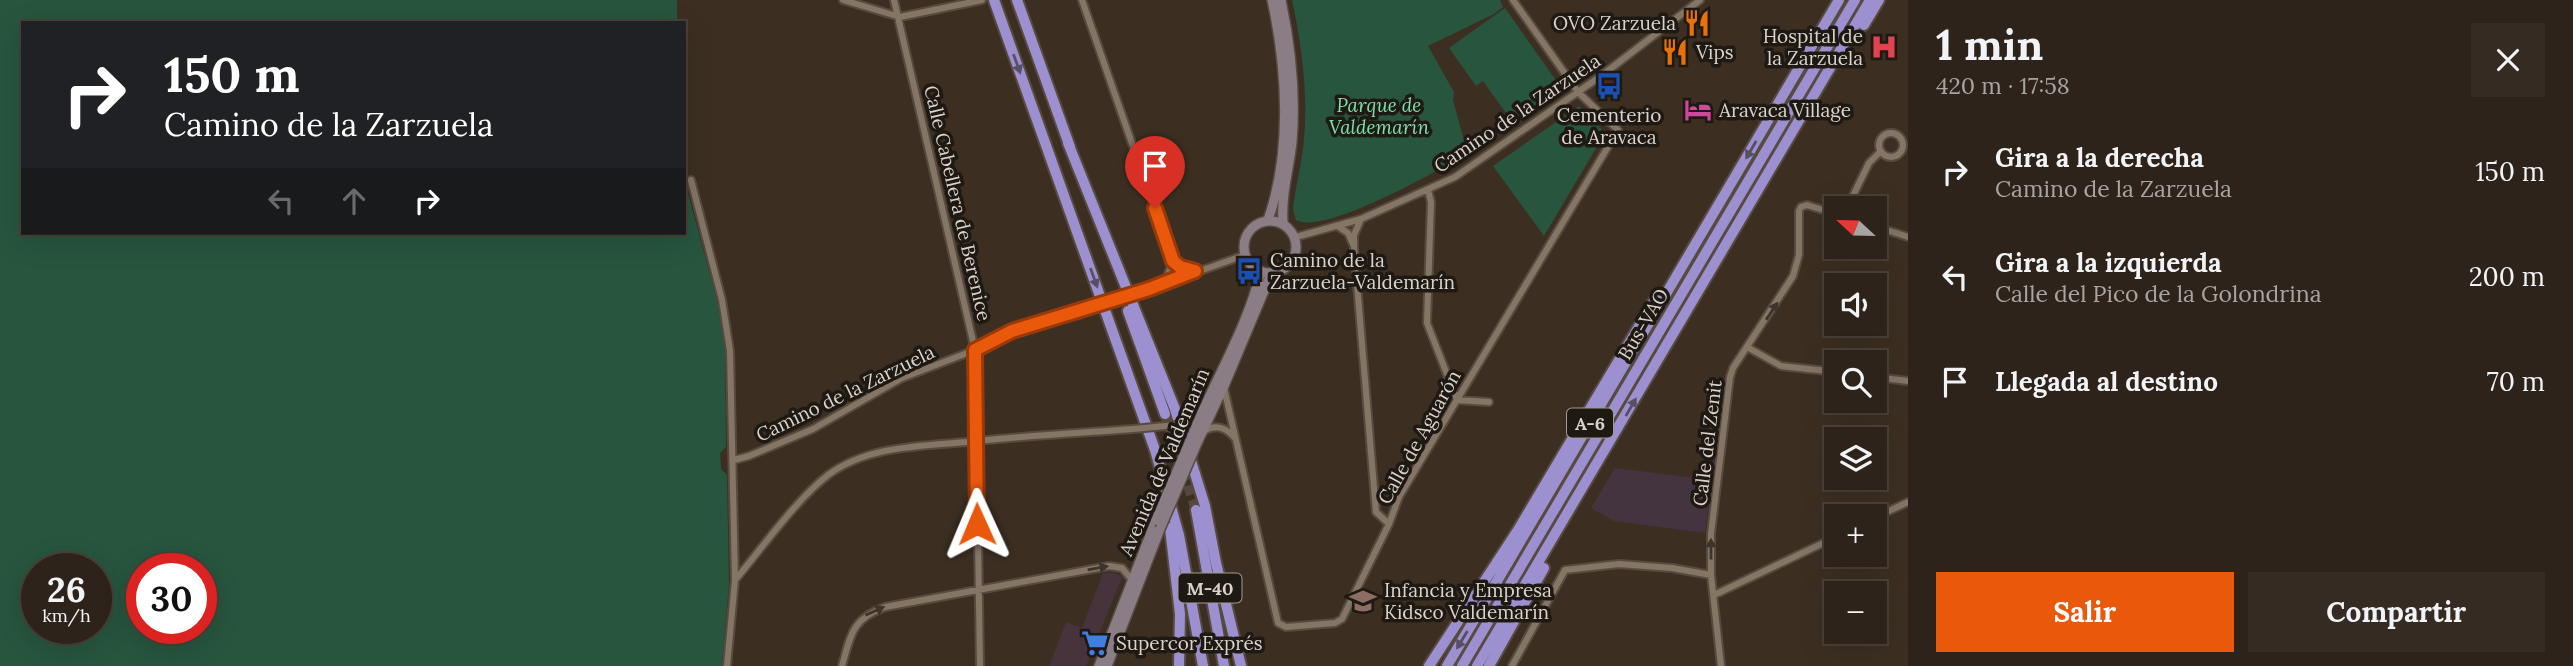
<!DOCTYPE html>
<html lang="es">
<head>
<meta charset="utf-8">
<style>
	:root { --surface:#2d231a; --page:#352b23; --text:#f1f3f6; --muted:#a7a4a2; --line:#484039; --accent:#ea580c }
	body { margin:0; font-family:Lora,serif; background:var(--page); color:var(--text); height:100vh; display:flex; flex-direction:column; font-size:26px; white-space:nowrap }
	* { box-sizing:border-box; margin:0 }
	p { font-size:23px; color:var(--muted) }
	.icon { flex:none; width:38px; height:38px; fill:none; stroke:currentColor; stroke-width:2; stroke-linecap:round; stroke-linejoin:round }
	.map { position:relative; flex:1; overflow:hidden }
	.sheet { display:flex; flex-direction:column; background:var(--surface); width:665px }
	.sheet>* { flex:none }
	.top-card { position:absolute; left:21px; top:21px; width:665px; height:214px; border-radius:0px; box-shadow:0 7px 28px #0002,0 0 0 2px var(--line); background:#202124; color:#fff; overflow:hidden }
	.needle { width:46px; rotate:292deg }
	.tools { position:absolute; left:1824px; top:196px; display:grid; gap:14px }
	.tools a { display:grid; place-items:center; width:63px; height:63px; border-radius:0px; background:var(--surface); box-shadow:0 7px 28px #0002,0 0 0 2px var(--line); font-size:35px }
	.speed { position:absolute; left:21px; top:553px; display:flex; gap:14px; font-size:35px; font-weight:700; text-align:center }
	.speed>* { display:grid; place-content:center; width:91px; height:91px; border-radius:50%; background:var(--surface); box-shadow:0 7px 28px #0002,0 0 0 2px var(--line); line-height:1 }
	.speed small { font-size:18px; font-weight:400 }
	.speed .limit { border:10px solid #d22; background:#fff; color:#111 }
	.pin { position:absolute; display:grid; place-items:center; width:60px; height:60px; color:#fff; margin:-72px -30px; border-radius:50% 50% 50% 0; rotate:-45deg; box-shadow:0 0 7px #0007 }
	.pin .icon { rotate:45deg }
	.me { position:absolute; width:77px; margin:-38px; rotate:359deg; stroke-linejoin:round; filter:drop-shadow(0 0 5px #0008) }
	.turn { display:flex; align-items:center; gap:24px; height:147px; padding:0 28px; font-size:32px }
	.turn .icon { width:91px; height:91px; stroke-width:2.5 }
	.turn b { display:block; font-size:49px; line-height:60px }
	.lanes { display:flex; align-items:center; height:66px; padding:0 28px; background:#0003; justify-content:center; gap:35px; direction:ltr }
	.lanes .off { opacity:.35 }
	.round { display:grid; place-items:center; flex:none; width:74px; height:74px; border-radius:0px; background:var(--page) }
	.summary { display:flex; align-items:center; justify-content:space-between; height:119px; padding:0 28px }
	h1 { font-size:42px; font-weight:700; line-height:52px }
	.button { display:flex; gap:14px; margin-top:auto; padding:14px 28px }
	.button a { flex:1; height:80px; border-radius:0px; background:var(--accent); color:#fff; font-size:28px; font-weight:700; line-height:80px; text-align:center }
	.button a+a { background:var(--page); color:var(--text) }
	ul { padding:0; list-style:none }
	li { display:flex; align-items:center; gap:21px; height:105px; padding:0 28px }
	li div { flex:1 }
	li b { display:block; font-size:26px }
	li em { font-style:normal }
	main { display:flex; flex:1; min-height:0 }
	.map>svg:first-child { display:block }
	.commercial { fill:#46333c }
	.education { fill:#44343f }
	.green { fill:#27553e; fill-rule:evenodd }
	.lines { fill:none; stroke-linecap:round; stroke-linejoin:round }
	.highway-tunnel { stroke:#54473b; stroke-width:10; stroke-dasharray:10 5; stroke-linecap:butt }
	.street-casing { stroke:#574b40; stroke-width:10 }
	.secondary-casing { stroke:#574b40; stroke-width:12 }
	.highway-casing { stroke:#574b40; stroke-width:14 }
	.street { stroke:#847565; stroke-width:6 }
	.secondary { stroke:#8b7d85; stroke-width:9 }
	.highway { stroke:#9c90d0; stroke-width:10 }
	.street-bridge-casing { stroke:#574b40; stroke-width:10; stroke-linecap:butt }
	.secondary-bridge-casing { stroke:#574b40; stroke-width:12; stroke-linecap:butt }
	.street-bridge { stroke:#847565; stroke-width:6 }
	.secondary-bridge { stroke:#8b7d85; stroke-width:9 }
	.oneway { fill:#574f68 }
	.oneway2 { fill:#3d352c }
	.route-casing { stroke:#983908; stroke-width:18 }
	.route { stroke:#ea580c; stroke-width:12 }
	.labels { text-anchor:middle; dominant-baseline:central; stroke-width:7; stroke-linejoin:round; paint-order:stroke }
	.shield { fill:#1e1913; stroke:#a29a93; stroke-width:2 }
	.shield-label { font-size:18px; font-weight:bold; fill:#dbd2ca }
	.poi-label { font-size:19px; fill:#dbd2ca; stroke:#1e1913; text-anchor:start }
	.park-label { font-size:19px; font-style:italic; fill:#7ce1ad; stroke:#1e1913 }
	.street-label { font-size:19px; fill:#dbd2ca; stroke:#1e1913 }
</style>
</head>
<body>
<main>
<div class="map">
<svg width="1908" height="666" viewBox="0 0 1908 666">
	<rect width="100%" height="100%" fill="#3c2f22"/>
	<path class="commercial" d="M1103,573h11l8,4 -36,89h-37l17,-44 16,6z"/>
	<path class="education" d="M1615,468l97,12 -7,53 -91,-12 -23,-13z"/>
	<path class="green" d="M0,0h677v23h-654v210h661v-82l3,39 30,110 8,49 1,98 -6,6 1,16 6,6 2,109 -7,82h-722zM37,569h59v59h-59zM142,569h59v59h-59z
		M1292,0h208l3,7 -9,7 -66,32 26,46 -1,8 13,48 6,3c-30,17 -147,85 -176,69l-3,-10c2,-23 9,-46 11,-70 4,-47 -2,-94 -12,-140z
		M1505,8l57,81 -49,34 -30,-42 -7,5 -27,-38z
		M1579,106l26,27 -61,103 -51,-70z"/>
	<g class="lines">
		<path class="highway-tunnel" d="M1165,414l31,96"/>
		<defs>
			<path id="street" d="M843,0l57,17 82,-17
				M894,0l81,350 5,316
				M1082,0l91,261
				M1879 145a12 12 0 1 1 24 0a12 12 0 1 1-24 0Z
				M691,180l31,120 8,51 5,229 -8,86
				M1428,190l3,12 -4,121 30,77
				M1847,208l22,-45 12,-12
				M1361,219l-7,16v13l22,264 13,12
				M1874,226l34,11
				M1339,227l9,6 5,11
				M1296,237l65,-18 94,-42 146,-101 99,-76
				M1165,282l8,-21 7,6 13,3
				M1149,289l96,-34
				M1747,347l34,19 55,6
				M1874,377l34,4
				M1224,388l54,235 8,4 49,-4 7,-4 47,-95 10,-27 219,-367 -40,-38 -65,-92
				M1457,400l32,2
				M1204,431c12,-7 21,-4 30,6
				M734,460l15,-4 64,-27 89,-51 73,-28 37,-19 65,-21
				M1874,518l34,-16
				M735,580c28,-33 60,-79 93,-105 39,-29 92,-29 139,-33 55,-6 110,-9 166,-13
				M1714,595l122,-58
				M842,666c9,-32 10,-47 43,-59l224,-41 13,2 10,12
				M1512,666l53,-96 54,-6 53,4 39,7
				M1721,666l-10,-91v-41l19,-157 3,-9 60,-92 6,-21v-44l2,-4 6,-2 29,9"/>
			<path id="secondary" d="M1281,0c10,47 15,94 11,142 -3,27 -11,53 -9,81
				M1268,220c24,-68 19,-151 4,-220
				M1244 247a26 26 0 1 1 52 0a26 26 0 1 1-52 0Z
				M1192,436c22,-55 55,-107 69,-165
				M1198,441l26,-55 48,-114
				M1099,666l57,-146
				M1107,666l53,-137"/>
			<path id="highway" d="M994,0l161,450 24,85 24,131
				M1017,0l53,147
				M1864,25l15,-25
				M1068,143l107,266 30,97 11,57 25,103
				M1128,311l37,103
				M1196,510l28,156
				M1170,528l10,86 -1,52
				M1429,666l89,-136 139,-234
				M1447,666l392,-666
				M1462,666l393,-666
				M1477,666l393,-666
				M1489,666l55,-98"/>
		</defs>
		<use href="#street" class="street-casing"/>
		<use href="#secondary" class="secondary-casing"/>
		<use href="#highway" class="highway-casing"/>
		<use href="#street" class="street"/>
		<use href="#secondary" class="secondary"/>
		<use href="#highway" class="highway"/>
		<defs>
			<path id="street-bridge" d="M1077,310l72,-21
				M1133,429l54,-5"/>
			<path id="secondary-bridge" d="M1156,520l36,-84
				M1160,529l38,-88"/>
		</defs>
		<use href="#street-bridge" class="street-bridge-casing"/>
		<use href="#secondary-bridge" class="secondary-bridge-casing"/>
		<use href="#street-bridge" class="street-bridge"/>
		<use href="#secondary-bridge" class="secondary-bridge"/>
	</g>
	<defs><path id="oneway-solid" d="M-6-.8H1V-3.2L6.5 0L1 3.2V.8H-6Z" transform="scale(1.75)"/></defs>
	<g class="oneway">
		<use href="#oneway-solid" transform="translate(1017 64) rotate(70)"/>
		<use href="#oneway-solid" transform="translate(1751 150) rotate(120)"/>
		<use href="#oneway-solid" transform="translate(1094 278) rotate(70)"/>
		<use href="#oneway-solid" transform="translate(1631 407) rotate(-60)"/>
		<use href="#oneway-solid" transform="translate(1462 640) rotate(121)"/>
	</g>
	<g class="oneway2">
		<use href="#oneway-solid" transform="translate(1772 311) rotate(-56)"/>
		<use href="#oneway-solid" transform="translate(1711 549) rotate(-90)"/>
		<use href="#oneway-solid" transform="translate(1098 568) rotate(-10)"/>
		<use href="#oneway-solid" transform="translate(875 611) rotate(-24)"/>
	</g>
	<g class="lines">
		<defs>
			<path id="route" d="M977,524l-2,-174 37,-19 137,-42 46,-18 -15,-4 -7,-6 -18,-53"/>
		</defs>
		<use href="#route" class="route-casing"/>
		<use href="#route" class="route"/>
	</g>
	<defs>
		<symbol id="restaurant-bare" viewBox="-9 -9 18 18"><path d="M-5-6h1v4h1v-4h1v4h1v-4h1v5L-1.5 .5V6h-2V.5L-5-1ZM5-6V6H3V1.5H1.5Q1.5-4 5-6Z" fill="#e8710a" stroke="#1e1913" stroke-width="2.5" paint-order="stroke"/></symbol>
		<symbol id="hospital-bare" viewBox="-9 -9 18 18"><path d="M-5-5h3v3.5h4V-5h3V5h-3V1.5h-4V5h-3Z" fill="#e0444e" stroke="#1e1913" stroke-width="2.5" paint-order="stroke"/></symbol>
		<symbol id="bus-bare" viewBox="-9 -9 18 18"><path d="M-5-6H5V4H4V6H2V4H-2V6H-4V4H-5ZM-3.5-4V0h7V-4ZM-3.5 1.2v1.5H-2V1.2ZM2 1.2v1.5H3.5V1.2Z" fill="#1a4fb4" stroke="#1e1913" stroke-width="2.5" paint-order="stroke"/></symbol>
		<symbol id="hotel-bare" viewBox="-9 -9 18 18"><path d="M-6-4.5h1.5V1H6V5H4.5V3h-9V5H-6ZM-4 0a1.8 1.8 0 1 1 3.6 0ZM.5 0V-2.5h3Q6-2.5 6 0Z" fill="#d1479c" stroke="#1e1913" stroke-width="2.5" paint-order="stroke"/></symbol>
		<symbol id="school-bare" viewBox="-9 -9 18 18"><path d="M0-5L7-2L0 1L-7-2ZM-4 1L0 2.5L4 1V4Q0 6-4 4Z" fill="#8d6e63" stroke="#1e1913" stroke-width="2.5" paint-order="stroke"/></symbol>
		<symbol id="supermarket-bare" viewBox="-9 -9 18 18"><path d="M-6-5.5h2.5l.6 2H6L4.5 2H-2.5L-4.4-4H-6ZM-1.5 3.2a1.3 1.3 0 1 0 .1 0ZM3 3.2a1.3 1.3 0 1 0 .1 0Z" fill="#3f7fe0" stroke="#1e1913" stroke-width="2.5" paint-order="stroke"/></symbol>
	</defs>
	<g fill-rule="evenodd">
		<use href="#restaurant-bare" x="1678" y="4" width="38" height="38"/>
		<use href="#hospital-bare" x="1865" y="28" width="38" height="38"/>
		<use href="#restaurant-bare" x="1656" y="33" width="38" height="38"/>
		<use href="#bus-bare" x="1590" y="67" width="38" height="38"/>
		<use href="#hotel-bare" x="1679" y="91" width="38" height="38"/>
		<use href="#bus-bare" x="1230" y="252" width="38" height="38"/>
		<use href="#school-bare" x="1344" y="582" width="38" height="38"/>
		<use href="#supermarket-bare" x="1076" y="624" width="38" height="38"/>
	</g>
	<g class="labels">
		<g class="shield">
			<rect x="1567" y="408.5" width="46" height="29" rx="5"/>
			<rect x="1178.5" y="573.5" width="63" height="29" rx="5"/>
		</g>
		<g class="shield-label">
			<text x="1590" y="423">A-6</text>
			<text x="1210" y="588">M-40</text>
		</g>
		<g class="poi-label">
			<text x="1676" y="23" text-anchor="end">OVO Zarzuela</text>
			<text x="1863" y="36" text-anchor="end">Hospital de<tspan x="1863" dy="22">la Zarzuela</tspan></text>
			<text x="1696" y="52">Vips</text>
			<text x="1719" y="110">Aravaca Village</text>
			<text x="1609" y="115" text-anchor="middle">Cementerio<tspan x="1609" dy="22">de Aravaca</tspan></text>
			<text x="1270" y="260">Camino de la<tspan x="1270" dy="22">Zarzuela-Valdemarín</tspan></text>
			<text x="1384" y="590">Infancia y Empresa<tspan x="1384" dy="22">Kidsco Valdemarín</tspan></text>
			<text x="1116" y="643">Supercor Exprés</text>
		</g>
		<g class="park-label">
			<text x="1379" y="105">Parque de<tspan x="1379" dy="22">Valdemarín</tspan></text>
		</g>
		<g class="street-label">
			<text transform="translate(1517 113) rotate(-34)">Camino de la Zarzuela</text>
			<text transform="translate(958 203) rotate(77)">Calle Cabellera de Berenice</text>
			<text transform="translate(1643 324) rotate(-59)">Bus-VAO</text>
			<text transform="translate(845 393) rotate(-26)">Camino de la Zarzuela</text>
			<text transform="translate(1419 437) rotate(-61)">Calle de Aguarón</text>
			<text transform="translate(1707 443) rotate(-83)">Calle del Zenit</text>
			<text transform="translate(1164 462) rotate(-67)">Avenida de Valdemarín</text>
		</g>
	</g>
</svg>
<div class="tools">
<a><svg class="needle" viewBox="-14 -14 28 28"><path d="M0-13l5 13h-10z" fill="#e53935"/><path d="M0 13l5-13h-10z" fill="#a7a4a2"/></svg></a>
<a><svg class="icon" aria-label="sound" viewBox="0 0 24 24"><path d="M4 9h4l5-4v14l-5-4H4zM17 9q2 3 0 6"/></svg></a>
<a><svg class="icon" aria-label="search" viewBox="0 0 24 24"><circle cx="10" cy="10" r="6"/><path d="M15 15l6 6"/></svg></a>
<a><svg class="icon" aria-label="layers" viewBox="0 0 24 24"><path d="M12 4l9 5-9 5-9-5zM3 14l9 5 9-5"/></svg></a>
<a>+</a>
<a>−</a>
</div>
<div class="speed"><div>26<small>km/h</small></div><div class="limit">30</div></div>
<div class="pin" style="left:1155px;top:208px;background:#d93025"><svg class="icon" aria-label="arrive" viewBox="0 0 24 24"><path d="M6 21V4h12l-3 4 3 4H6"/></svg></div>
<svg class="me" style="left:977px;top:524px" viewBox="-20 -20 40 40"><path d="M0-17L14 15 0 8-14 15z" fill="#ea580c" stroke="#fff" stroke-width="4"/></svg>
<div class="top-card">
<div class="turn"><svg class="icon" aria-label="right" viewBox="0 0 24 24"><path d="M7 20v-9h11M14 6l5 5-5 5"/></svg><div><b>150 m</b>Camino de la Zarzuela</div></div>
<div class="lanes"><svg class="icon off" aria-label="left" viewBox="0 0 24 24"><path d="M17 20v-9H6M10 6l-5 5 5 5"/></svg><svg class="icon off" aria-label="ahead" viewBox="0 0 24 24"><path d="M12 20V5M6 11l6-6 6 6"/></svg><svg class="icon" aria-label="right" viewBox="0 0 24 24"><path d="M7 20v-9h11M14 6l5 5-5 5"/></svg></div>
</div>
</div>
<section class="sheet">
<div class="summary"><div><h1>1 min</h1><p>420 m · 17:58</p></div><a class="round"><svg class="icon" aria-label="close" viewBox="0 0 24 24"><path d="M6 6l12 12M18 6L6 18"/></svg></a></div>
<ul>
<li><svg class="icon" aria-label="right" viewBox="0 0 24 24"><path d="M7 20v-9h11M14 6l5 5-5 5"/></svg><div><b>Gira a la derecha</b><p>Camino de la Zarzuela</p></div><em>150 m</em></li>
<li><svg class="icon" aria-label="left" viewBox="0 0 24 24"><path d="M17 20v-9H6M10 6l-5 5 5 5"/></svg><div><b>Gira a la izquierda</b><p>Calle del Pico de la Golondrina</p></div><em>200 m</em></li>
<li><svg class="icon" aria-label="arrive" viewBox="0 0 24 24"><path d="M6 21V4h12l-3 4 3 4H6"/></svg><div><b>Llegada al destino</b></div><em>70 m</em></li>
</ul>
<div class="button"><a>Salir</a><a>Compartir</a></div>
</section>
</main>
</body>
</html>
